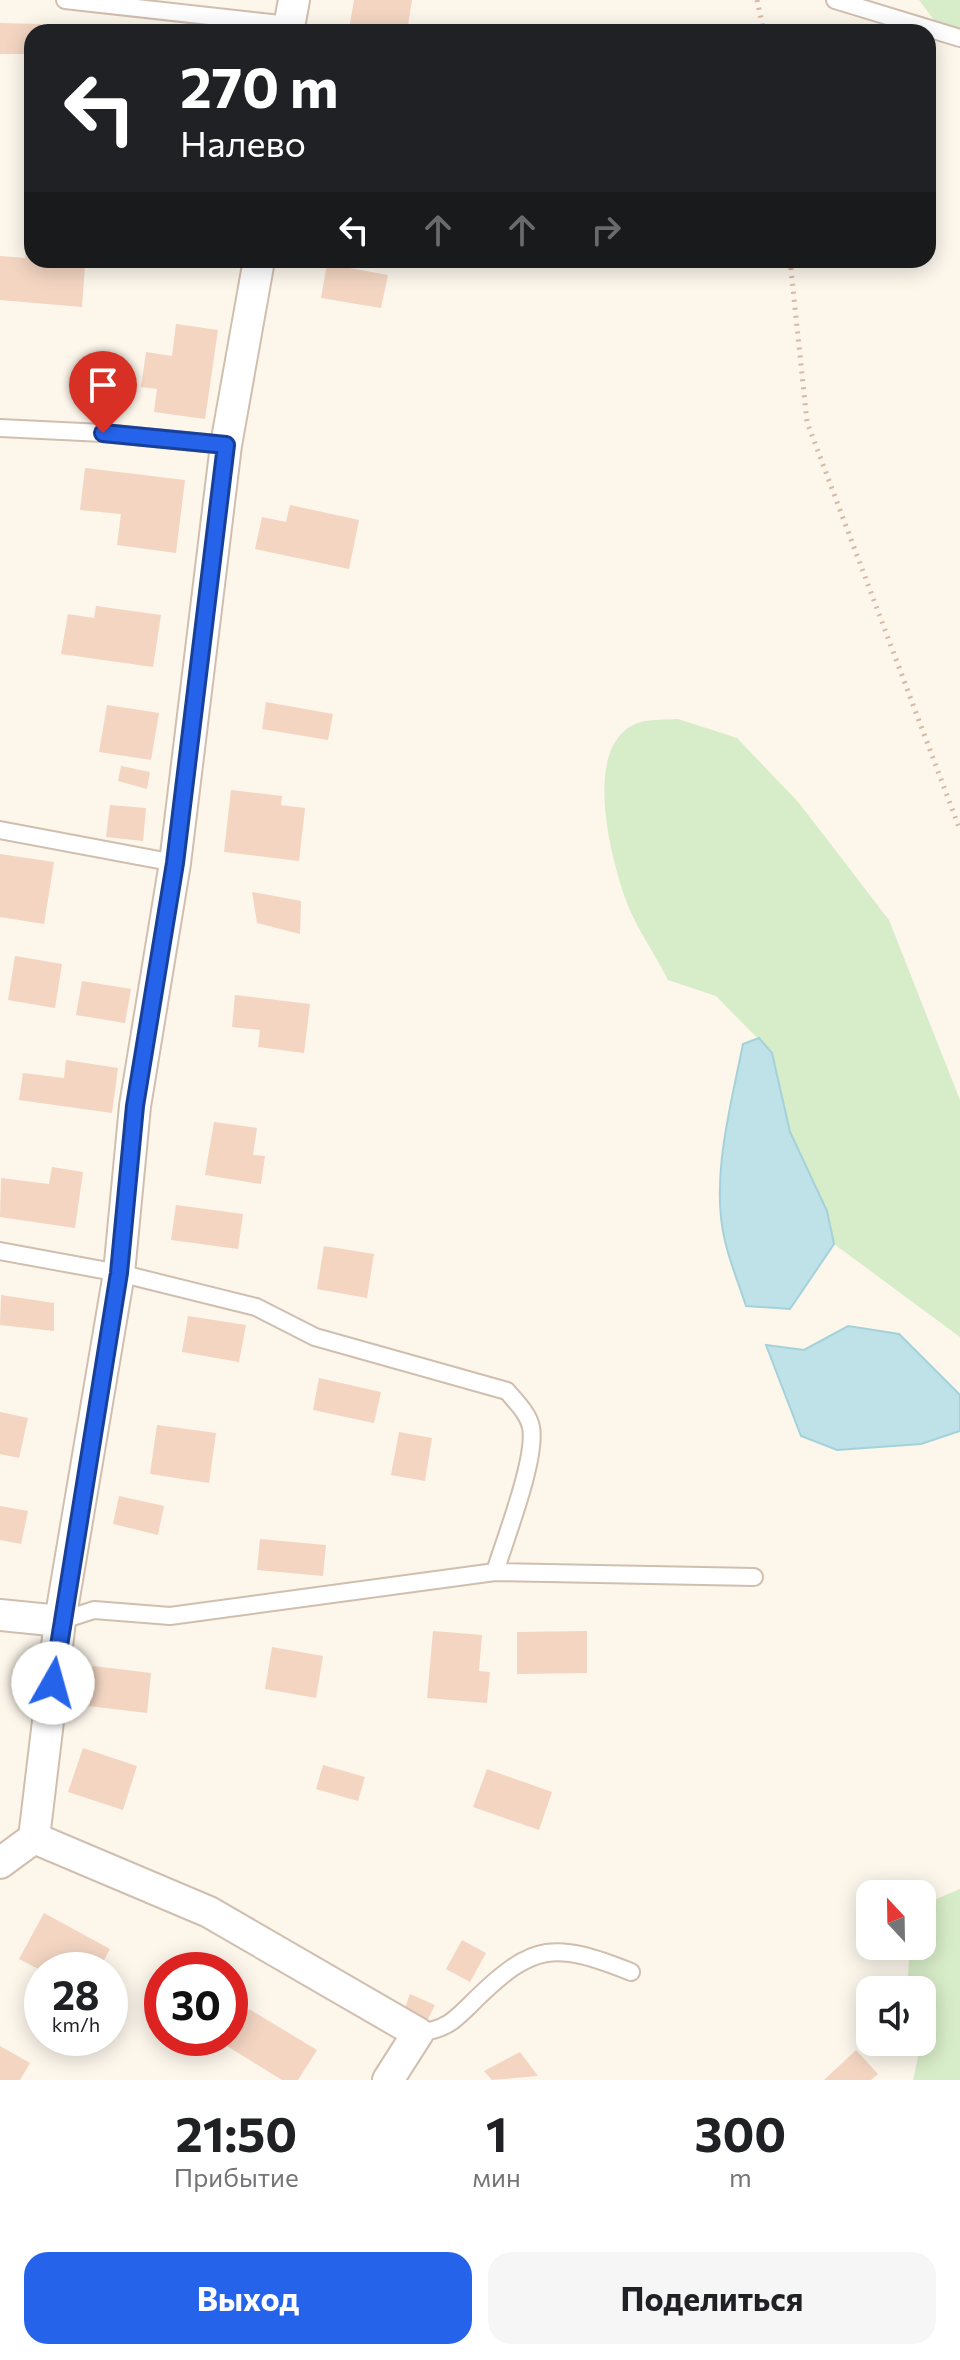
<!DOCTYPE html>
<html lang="ru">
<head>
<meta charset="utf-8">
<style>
	:root { --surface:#fff; --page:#f6f6f6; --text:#202124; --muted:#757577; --accent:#2563eb }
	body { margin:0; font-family:Commissioner,sans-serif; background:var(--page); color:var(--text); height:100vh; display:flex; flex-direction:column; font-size:30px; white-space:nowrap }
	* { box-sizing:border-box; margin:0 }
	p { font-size:26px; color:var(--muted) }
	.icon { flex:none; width:44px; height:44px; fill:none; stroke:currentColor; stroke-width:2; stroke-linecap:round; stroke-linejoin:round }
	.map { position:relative; height:2080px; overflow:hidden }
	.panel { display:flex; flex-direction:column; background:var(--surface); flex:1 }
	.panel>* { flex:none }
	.hud { position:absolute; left:24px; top:24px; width:912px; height:244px; border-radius:24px; box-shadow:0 4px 20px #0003; background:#202124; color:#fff; overflow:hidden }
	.needle { width:52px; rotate:338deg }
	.tools { position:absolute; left:856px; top:1880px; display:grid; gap:16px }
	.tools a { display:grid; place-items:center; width:80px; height:80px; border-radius:16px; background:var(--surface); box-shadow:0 4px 20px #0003; font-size:40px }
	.speed { position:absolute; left:24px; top:1952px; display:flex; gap:16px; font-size:40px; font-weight:700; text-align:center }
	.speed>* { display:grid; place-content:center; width:104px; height:104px; border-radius:50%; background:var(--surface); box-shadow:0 4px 20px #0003; line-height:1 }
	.speed small { font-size:20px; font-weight:400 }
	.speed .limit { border:12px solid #d22; background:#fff; color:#111 }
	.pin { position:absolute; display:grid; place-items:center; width:68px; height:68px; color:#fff; margin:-82px -34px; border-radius:50% 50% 50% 0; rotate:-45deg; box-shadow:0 0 8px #0007 }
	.pin .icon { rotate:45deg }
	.me { position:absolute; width:88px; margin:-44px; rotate:7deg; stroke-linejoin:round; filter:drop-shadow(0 0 6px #0008) }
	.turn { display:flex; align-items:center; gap:28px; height:168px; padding:0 24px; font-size:36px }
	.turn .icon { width:104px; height:104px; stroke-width:2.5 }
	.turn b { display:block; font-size:56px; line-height:68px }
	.lanes { display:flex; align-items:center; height:76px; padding:0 24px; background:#0003; justify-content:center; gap:40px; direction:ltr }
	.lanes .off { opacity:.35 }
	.eta { display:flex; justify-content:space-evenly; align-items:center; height:136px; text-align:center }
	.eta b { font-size:48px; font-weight:700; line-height:56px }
	.button { display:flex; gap:16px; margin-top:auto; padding:16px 24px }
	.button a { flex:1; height:92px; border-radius:24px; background:var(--accent); color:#fff; font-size:32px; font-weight:700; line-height:92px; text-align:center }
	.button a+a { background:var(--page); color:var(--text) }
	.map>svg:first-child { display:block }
	.green { fill:#d7ecc8 }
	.water { fill:#bee2e8; stroke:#a4d1da; stroke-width:2 }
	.building { fill:#f3d5c2 }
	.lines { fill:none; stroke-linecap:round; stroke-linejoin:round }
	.service-casing { stroke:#d0beaf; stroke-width:20 }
	.minor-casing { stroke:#d0beaf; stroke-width:34 }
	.path { stroke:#d9b8a4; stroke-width:5; stroke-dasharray:2 6; stroke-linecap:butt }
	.service { stroke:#fff; stroke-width:16 }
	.minor { stroke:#fff; stroke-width:30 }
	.route-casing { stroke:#184099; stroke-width:20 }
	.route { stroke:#2563eb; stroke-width:14 }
</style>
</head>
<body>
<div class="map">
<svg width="960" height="2080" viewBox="0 0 960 2080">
	<rect width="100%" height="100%" fill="#fdf6eb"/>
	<path class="green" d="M919,0h41v29l-23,-5z
		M678,719l59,19 62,65 90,117 71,180v237l-126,-93 -7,-33 -37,-79 -18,-79 -56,-57 -48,-16c-13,-26 -31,-51 -41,-77 -16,-43 -48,-163 14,-181 11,-3 26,-2 37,-3z
		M960,1889v191h-47l5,-23 -3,-15h7v-52h-15l3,-44h12v-41z"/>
	<path class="water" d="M759,1038l13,15 18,79 37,79 7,33 -44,65 -44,-3c-7,-22 -16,-43 -21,-65 -15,-62 6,-136 18,-197z
		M848,1326l51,8 61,61v36l-39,13 -84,6 -36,-14 -35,-91 38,5z"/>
	<path class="building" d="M354,0h58l-5,32 -58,-3z
		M0,23l41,1v8h-9v22h-32z
		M26,240h6v20l53,6 -3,41 -82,-7v-44l25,2z
		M327,264l61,11 -7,33 -60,-10z
		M176,324l42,6 -13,89 -51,-7 3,-23 -16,-2 5,-35 26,4z
		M85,468l100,12 -9,73 -59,-8 4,-31 -41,-4z
		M290,505l69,15 -10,49 -94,-20 7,-32 24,5z
		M96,606l65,9 -8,52 -92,-13 7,-40 26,4z
		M266,702l67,12 -5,26 -66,-11z
		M107,705l52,8 -8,47 -52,-8z
		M121,766l29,6 -3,17 -29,-8z
		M231,790l51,6 -1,9 24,3 -6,53 -75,-9z
		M110,805l36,3 -3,33 -37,-4z
		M0,854l54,8 -10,62 -44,-7z
		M252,892l49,9 -1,33 -43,-11z
		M15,956l47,8 -7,44 -47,-8z
		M82,981l49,8 -6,34 -49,-8z
		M235,995l75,9 -6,49 -46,-6 2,-17 -28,-3z
		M66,1060l52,8 -6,45 -93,-13 4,-27 41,5z
		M214,1122l43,6 -4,27 12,1 -4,28 -56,-9z
		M52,1167l31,5 -8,56 -75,-11 1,-39 48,6z
		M176,1205l67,9 -5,35 -67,-9z
		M324,1246l50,8 -7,44 -50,-9z
		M1,1295l53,8v28l-54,-6z
		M188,1316l58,9 -7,37 -57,-10z
		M319,1378l62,14 -7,31 -61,-13z
		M0,1412l28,6 -9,40 -19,-4z
		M157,1425l59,8 -7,50 -59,-9z
		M399,1432l33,6 -7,43 -34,-6z
		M119,1496l45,10 -6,29 -45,-11z
		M0,1506l28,5 -7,33 -21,-4z
		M260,1539l66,6 -3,31 -66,-6z
		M433,1631l49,4 -3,36 11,1 -3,31 -60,-5z
		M587,1631v42l-70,1v-42z
		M272,1647l51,9 -7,42 -51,-9z
		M93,1666l58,7 -4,40 -59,-7z
		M83,1748l54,18 -14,44 -55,-18z
		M323,1765l42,12 -7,24 -42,-12z
		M487,1769l65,23 -13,38 -66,-23z
		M44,1913l66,36 -11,21 -57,1 -23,-12z
		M462,1940l24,13 -16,29 -24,-13z
		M410,1994l25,11 -9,18 -23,-10z
		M249,2009l68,41 -19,30h-16l-55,-34z
		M0,2046l30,17 -10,17h-20z
		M856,2050l22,24 -7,6h-47z
		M520,2052l18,24 -46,4 -8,-9z"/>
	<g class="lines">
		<defs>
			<path id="service" d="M65,0l224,25
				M835,0l125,38
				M0,428l103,5 123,12
				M0,830l175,33
				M0,1251l119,22 137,34 59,30 192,54c9,11 21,22 24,36 6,31 -26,112 -36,145
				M60,1621l34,-11 76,6 325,-44 259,5
				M418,2033c29,-4 36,-12 57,-33 59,-58 80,-58 156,-28"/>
			<path id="minor" d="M288,32l6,-32
				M0,1615l60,6
				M34,1838l175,74 209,121 -30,47
				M0,1863l34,-25 26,-217 59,-348 16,-167 40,-243 51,-418 33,-185"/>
		</defs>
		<use href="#service" class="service-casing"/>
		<use href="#minor" class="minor-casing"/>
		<path class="path" d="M757,0l7,32
			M790,260l17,162 153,408"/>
		<use href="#service" class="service"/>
		<use href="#minor" class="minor"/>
	</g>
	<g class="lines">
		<defs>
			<path id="route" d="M53,1683l66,-410 16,-167 40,-243 51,-418 -123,-12"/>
		</defs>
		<use href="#route" class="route-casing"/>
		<use href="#route" class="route"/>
	</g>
</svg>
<div class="tools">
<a><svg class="needle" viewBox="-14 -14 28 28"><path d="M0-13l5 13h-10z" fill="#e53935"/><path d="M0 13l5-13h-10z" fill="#757577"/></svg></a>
<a><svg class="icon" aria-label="sound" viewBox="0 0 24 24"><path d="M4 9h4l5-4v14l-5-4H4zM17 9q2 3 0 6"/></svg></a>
</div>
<div class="speed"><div>28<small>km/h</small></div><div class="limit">30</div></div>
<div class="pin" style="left:103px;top:433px;background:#d93025"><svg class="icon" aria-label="arrive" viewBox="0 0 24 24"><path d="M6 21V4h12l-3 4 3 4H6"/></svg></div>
<svg class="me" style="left:53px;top:1683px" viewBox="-20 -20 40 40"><circle r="19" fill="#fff"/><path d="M0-13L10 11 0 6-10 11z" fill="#2563eb"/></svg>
<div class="hud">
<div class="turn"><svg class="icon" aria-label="left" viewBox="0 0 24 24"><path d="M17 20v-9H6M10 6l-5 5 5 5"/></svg><div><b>270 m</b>Налево</div></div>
<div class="lanes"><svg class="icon" aria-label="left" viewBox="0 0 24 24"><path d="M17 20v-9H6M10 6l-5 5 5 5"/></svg><svg class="icon off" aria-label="ahead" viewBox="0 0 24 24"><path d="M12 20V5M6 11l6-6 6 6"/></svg><svg class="icon off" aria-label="ahead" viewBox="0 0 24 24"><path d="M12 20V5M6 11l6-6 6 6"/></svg><svg class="icon off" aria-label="right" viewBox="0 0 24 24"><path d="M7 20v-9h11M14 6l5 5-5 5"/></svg></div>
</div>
</div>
<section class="panel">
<div class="eta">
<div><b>21:50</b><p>Прибытие</p></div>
<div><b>1</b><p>мин</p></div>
<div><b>300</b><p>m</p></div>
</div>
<div class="button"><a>Выход</a><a>Поделиться</a></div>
</section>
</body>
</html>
